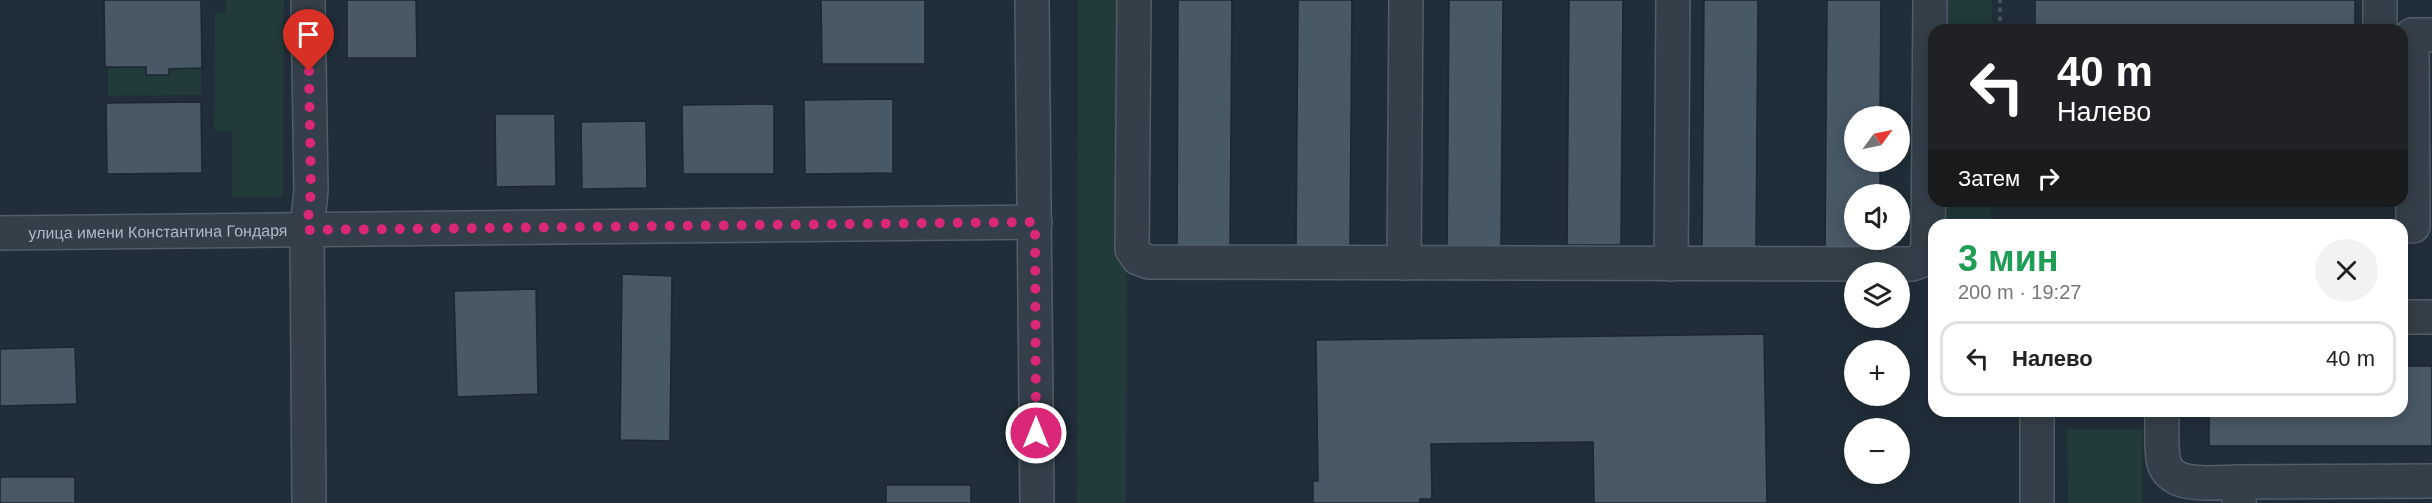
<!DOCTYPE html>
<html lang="ru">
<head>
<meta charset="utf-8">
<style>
	:root { --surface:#fff; --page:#f2f2f2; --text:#222; --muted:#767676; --line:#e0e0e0 }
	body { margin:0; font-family:Arial,sans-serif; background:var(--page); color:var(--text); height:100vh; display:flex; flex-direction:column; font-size:22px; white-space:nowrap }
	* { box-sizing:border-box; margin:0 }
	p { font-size:20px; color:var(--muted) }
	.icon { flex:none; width:33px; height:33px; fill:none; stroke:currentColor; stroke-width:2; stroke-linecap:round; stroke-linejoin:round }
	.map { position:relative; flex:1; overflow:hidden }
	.sheet { position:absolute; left:1928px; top:219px; width:480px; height:198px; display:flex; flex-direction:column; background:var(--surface); border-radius:18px; box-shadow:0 3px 15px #0003 }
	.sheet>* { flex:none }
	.guide { position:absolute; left:1928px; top:24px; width:480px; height:183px; border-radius:18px; box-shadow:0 3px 15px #0003; background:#202124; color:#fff; overflow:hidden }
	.needle { width:39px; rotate:57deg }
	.fabs { position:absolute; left:1844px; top:106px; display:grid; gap:12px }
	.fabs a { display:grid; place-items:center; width:66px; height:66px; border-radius:50%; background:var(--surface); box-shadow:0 3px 15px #0003; font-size:30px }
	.pin { position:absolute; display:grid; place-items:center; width:51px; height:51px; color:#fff; margin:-62px -26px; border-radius:50% 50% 50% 0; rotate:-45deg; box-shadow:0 0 6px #0007 }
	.pin .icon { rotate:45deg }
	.me { position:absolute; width:66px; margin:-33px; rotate:0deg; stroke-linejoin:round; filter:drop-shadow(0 0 4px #0008) }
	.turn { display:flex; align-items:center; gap:21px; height:126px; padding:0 30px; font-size:27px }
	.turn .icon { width:78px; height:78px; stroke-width:2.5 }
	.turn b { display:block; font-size:42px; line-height:51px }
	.then { display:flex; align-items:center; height:57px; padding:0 30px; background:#0003; gap:12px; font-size:22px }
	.round { display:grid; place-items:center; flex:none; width:63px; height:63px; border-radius:32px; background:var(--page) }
	.headline { display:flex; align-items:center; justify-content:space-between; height:102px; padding:0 30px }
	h1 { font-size:36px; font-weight:700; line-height:45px; color:#1e9e55 }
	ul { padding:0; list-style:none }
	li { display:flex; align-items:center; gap:18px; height:75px; margin:0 12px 9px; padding:0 18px; border:3px solid var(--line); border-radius:18px }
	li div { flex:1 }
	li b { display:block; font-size:22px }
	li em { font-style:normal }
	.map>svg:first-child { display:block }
	.green { fill:#223a3a }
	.building { fill:#485865; stroke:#1b2630; stroke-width:1.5 }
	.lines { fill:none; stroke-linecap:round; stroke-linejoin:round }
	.minor-casing { stroke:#515d67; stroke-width:36 }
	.path { stroke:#405656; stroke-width:4; stroke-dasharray:4.5 4.5; stroke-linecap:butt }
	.minor { stroke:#343f49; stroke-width:33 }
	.route { stroke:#db2777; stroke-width:10; stroke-dasharray:0 18 }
	.labels { text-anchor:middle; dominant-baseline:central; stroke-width:5; stroke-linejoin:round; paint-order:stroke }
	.street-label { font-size:16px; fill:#aebac6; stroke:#19242e }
</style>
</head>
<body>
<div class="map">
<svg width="2432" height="503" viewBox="0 0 2432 503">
	<rect width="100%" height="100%" fill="#202e39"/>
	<path class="green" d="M226,0h58l-1,197 -51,1v-67l-18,-1 1,-116 11,-1z
		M1078,0h50l-2,503h-49z
		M1948,0h44v30h-44z
		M145,67l1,8h23l1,-6h31v26l-93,1v-28z
		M1946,201h45v24h-45z
		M2067,429h75v74h-74z"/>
	<path class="building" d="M104,0h97l1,68 -33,1v6h-23v-8h-41z
		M347,0h69l1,58h-70z
		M821,0h104v64h-103z
		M1178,0h54l-2,254h-53z
		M1298,0h54l-2,246h-54z
		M1449,0h54l-2,256h-54z
		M1569,0h54l-2,245h-54z
		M1704,0h54l-2,249 -54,-1z
		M1827,0h54l-1,117h-26v45h26v33h-26v45h25v10l-54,-1z
		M2035,0h320v30h-320z
		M893,99v74l-88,1 -1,-74z
		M201,102l1,71 -95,1 -1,-71z
		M774,104v70h-91l-1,-69z
		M495,114h60l1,72 -60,1z
		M646,121l1,67 -65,1 -1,-67z
		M622,274l50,2 -2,165 -50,-1z
		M536,289l2,105 -81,3 -3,-106z
		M1764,334l3,169h-173l-1,-61 -162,2 1,55h-12v4h-107v-22h5l-2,-141z
		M75,347l2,57 -77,2v-57z
		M2402,366h30v80h-223v-35h193z
		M0,477h75v26h-75z
		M886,485h85v18h-85z"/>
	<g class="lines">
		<defs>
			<g id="minor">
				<path d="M308,0l3,190 -4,40 2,273"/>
				<path d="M1032,0l5,503"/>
				<path d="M1134,0l-2,249 6,9 11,4 763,2 11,-4 5,-13 2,-247"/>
				<path d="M2380,30v-30"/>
				<path d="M2413,226l-1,-191h20"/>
				<path id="s1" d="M0,233l1035,-11"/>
				<path d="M1404,263l2,-263"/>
				<path d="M1671,264l2,-264"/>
				<path d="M2402,317h30"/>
				<path d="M2037,411v92"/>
				<path d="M2162,411c0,15 -1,32 1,47 4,33 52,24 76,24v21"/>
				<path d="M2239,482l193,-1"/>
			</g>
		</defs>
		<use href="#minor" class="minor-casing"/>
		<path class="path" d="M2000,30v-30"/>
		<use href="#minor" class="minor"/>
	</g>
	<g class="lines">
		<path class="route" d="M309,71l2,119 -4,40 728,-8 1,211"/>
	</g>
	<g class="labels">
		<g class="street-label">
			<text stroke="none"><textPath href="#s1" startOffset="158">улица имени Константина Гондаря</textPath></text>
		</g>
	</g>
</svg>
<div class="fabs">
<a><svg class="needle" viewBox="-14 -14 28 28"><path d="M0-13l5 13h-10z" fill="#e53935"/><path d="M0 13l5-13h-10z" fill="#767676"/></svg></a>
<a><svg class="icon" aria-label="sound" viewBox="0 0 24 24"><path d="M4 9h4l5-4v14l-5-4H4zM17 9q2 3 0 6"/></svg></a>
<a><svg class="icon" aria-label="layers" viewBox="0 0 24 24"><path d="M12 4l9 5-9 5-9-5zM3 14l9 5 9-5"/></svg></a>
<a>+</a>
<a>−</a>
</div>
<div class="pin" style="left:309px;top:71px;background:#d93025"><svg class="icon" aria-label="arrive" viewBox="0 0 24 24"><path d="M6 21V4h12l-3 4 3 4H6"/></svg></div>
<svg class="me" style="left:1036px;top:433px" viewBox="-20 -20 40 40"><circle r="17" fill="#db2777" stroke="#fff" stroke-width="3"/><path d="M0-11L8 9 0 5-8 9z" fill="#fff"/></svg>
<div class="guide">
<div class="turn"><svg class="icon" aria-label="left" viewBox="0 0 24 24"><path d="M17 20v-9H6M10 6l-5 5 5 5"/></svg><div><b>40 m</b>Налево</div></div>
<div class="then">Затем<svg class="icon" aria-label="right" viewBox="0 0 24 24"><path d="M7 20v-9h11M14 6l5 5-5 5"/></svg></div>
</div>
<section class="sheet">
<div class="headline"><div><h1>3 мин</h1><p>200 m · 19:27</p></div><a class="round"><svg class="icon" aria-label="close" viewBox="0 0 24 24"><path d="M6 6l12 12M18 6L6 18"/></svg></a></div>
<ul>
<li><svg class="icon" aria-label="left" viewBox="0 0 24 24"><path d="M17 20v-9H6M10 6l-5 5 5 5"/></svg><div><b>Налево</b></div><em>40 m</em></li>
</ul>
</section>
</div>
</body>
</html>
